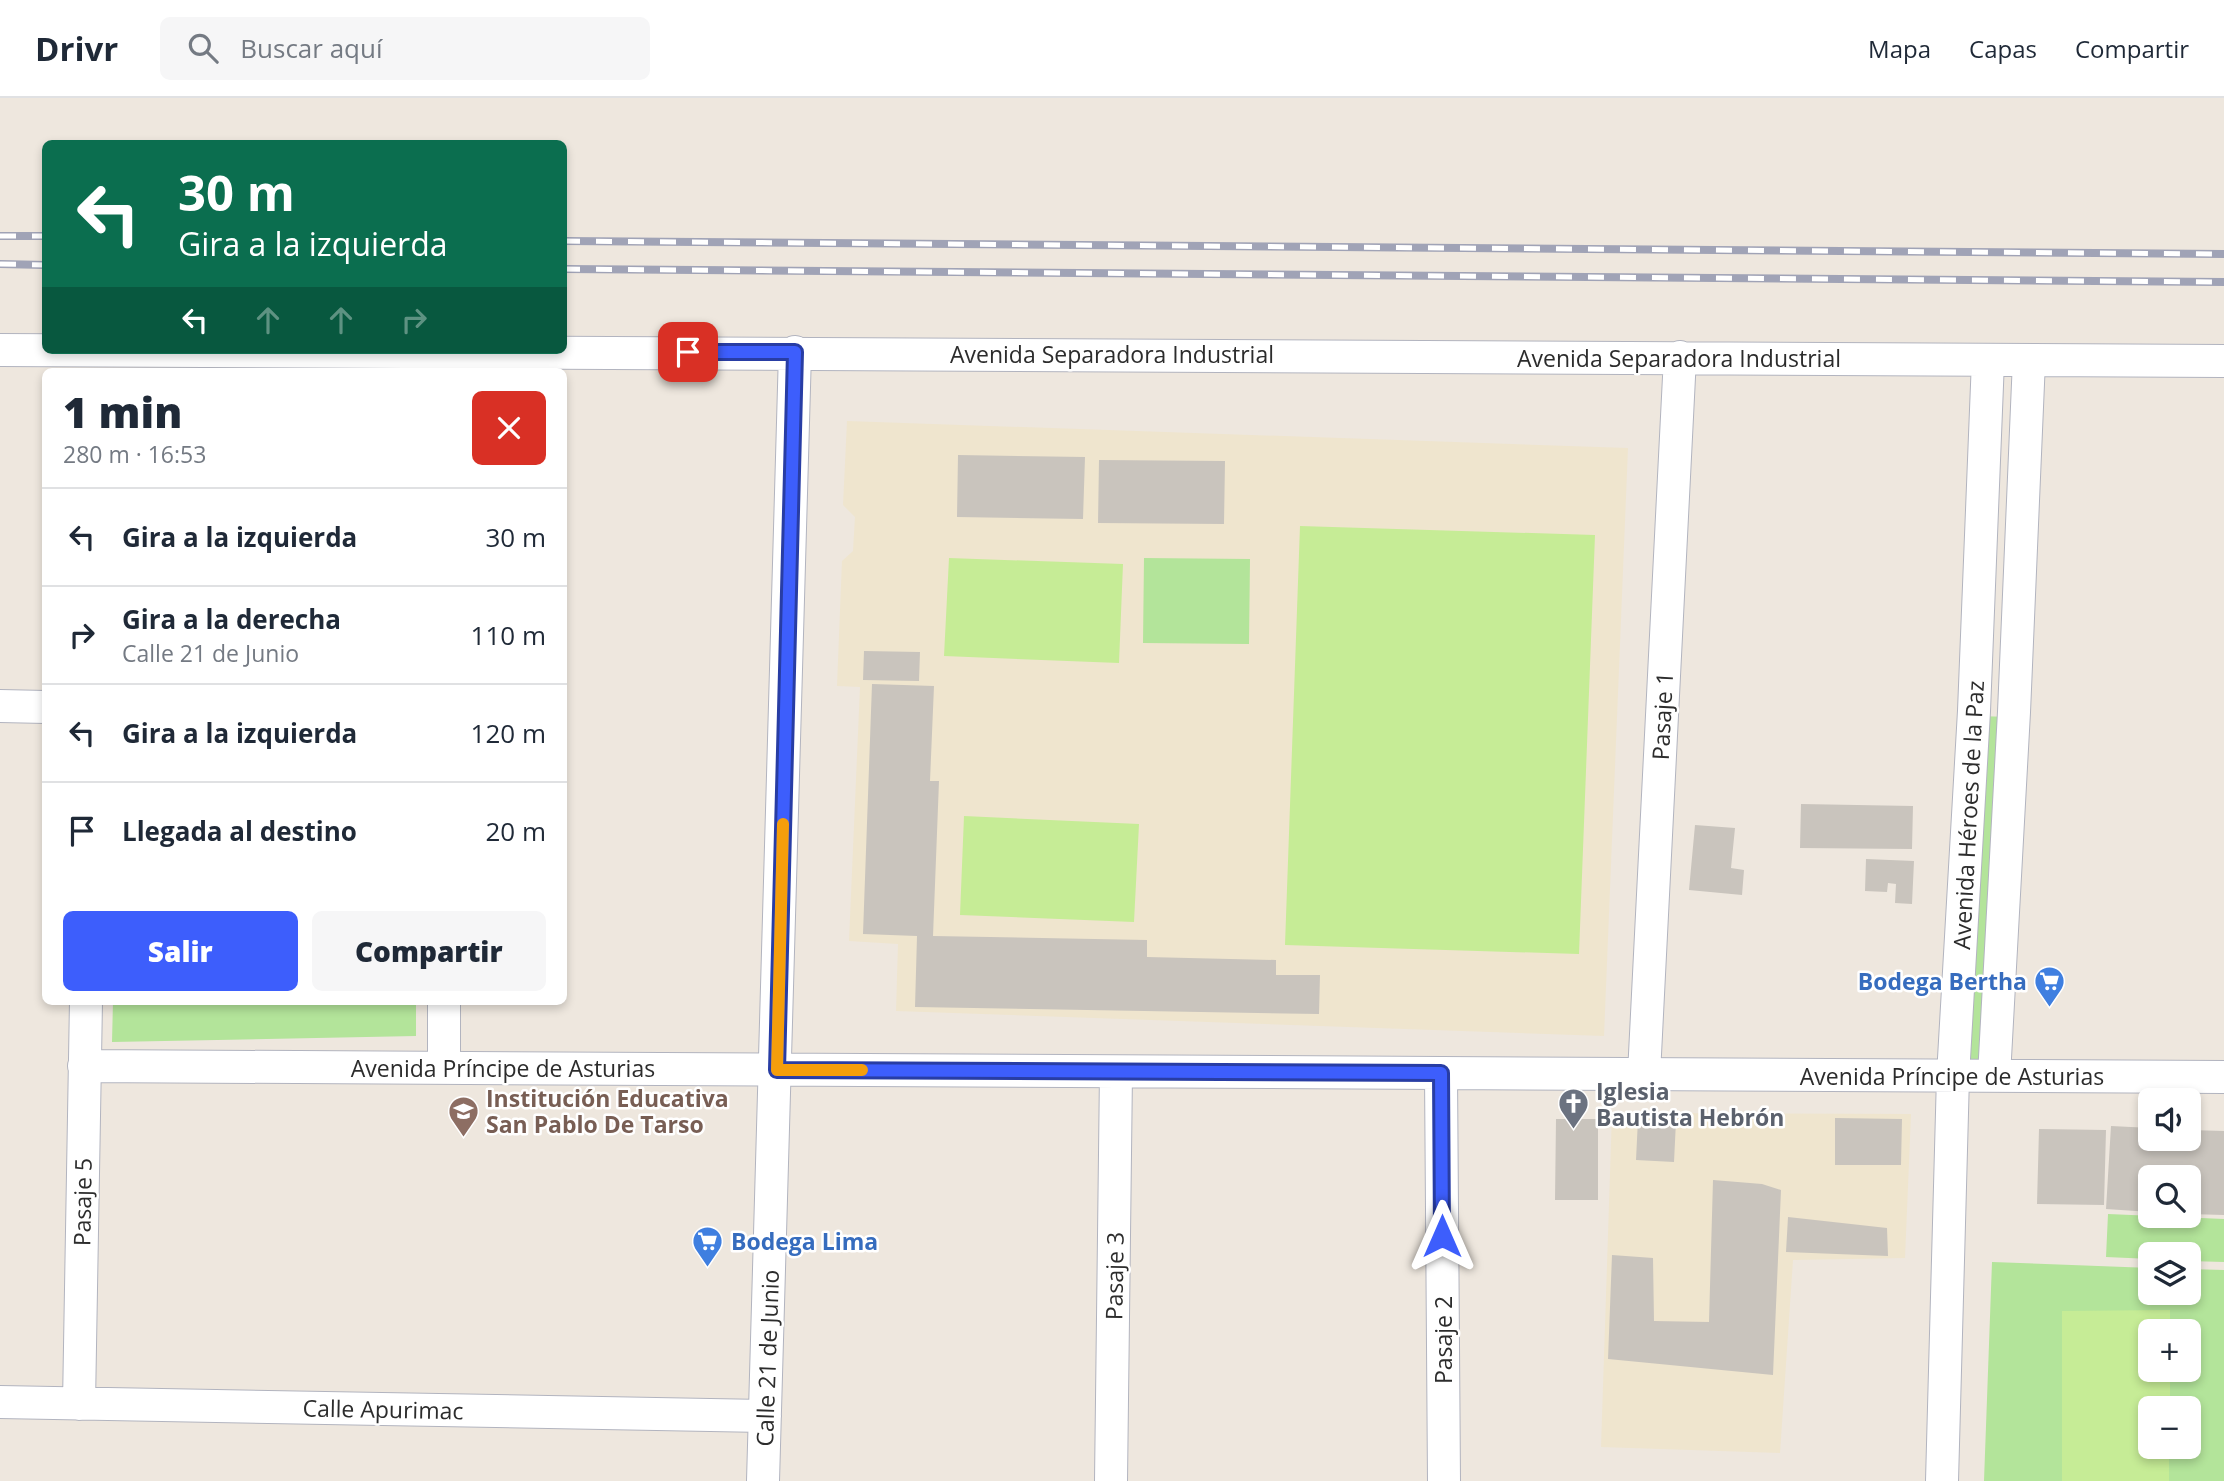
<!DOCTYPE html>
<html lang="es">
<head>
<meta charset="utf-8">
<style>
	:root { --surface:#fff; --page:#f6f6f7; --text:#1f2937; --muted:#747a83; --line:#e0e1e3; --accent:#3d5efc }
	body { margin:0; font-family:"Open Sans",sans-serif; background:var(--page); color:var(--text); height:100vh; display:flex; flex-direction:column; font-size:26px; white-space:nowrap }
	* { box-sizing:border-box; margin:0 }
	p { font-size:23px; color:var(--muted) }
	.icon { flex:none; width:38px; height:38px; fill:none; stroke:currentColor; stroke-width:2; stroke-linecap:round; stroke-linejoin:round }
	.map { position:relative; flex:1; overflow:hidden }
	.details { position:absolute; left:42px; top:270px; width:525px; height:637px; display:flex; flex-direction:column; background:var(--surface); border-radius:10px; box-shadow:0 4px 10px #0003 }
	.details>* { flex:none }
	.banner { position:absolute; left:42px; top:42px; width:525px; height:214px; border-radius:10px; box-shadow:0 4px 10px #0003; background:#0b6e4f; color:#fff; overflow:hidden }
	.buttons { position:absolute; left:2138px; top:990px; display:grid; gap:14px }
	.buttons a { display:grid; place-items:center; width:63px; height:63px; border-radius:10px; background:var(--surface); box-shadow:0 4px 10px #0003; font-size:35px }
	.pin { position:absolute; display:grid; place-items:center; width:60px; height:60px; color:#fff; margin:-30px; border-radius:14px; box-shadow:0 4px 10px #0006 }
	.me { position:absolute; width:77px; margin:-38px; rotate:0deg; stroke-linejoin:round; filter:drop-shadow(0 0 5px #0008) }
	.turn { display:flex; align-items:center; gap:24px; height:147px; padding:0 21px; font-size:32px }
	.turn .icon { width:91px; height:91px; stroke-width:2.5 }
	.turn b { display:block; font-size:49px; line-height:60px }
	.lanes { display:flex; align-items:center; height:66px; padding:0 21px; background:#0003; justify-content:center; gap:35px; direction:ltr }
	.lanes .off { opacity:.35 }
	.round { display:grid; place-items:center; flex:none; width:74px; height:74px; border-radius:10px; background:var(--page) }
	.headline { display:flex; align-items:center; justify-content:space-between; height:119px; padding:0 21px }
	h1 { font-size:42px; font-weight:800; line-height:52px }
	.cta { display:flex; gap:14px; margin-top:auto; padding:14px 21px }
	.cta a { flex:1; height:80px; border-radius:10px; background:var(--accent); color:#fff; font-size:28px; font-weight:800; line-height:80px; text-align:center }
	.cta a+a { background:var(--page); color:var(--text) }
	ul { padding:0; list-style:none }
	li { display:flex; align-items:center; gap:21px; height:98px; padding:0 21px; border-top:2px solid var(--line) }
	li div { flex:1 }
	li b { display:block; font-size:26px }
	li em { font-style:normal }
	header { display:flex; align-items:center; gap:42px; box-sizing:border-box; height:98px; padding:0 35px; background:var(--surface); border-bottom:2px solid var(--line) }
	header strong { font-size:33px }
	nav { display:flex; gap:38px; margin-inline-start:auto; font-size:24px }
	.search { width:490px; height:63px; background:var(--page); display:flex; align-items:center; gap:18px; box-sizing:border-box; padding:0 24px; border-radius:10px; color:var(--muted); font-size:26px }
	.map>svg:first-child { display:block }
	.education { fill:#efe5ce }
	.green { fill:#b3e49a; fill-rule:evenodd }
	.pitch { fill:#c6ec96 }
	.building { fill:#c9c4bd }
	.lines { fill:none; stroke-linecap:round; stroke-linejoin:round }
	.minor-casing { stroke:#b2b4bf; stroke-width:34 }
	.minor { stroke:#fff; stroke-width:32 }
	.rail-casing { stroke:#a0a3b6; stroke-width:8 }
	.rail { stroke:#fff; stroke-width:5; stroke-dasharray:16; stroke-linecap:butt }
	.route-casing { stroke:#283da4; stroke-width:18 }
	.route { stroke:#3d5efc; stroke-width:12 }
	.slow { stroke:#f59e0b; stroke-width:12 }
	.labels { text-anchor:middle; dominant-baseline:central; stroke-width:5; stroke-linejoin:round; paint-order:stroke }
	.street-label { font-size:23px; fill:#2c2c2c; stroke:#fff }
	.shop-label { font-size:23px; font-weight:bold; fill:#366cbe; stroke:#fff; text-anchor:end }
	.worship-label { font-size:23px; font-weight:bold; fill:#5b616d; stroke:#fff; text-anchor:start }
	.education-label { font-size:23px; font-weight:bold; fill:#785e54; stroke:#fff; text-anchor:start }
</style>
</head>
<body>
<header>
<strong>Drivr</strong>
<div class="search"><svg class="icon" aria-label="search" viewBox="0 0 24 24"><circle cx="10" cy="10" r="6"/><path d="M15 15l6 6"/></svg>Buscar aquí</div>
<nav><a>Mapa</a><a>Capas</a><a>Compartir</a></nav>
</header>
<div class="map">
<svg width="2224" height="1383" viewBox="0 0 2224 1383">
	<rect width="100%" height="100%" fill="#eee7de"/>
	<path class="education" d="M847,323l781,27 -24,588 -708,-25 2,-67 -49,-3 11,-254 -23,-1 5,-125 11,-10 2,-34 -12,-12z
		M1612,1015l299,1 -6,144 -112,2 -13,193 -179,-6z"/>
	<path class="green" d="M1144,460l106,1 -1,85 -106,-1z
		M1977,618l34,1 -21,361 -33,-1z
		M113,903h303v35l-304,6z
		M2108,1116l116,5v43l-35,-1v-6h-38v4l-45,-2z
		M1992,1164l159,6v25h38v-24l35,1v211h-240zM2151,1234h38v38h-38zM2151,1311h38v38h-38z"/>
	<path class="pitch" d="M1300,428l295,9 -16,419 -294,-9z
		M949,460l174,6 -4,99 -175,-7z
		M964,718l175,8 -5,98 -174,-7z
		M2170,1212v22h-19v38h19v39h-19v38h18v34h-107v-170z"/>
	<path class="building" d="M958,357l127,2 -2,62 -126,-2z
		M1099,362l126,1 -1,63 -126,-1z
		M864,553l56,1 -1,29 -56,-1z
		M872,586l62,2 -4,95h9l-6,155 214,4v17l129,3v15h44l-1,39 -404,-7 2,-71 -54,-2z
		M1801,706l112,2 -1,43 -112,-1z
		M1695,727l40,3 -4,40 13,2 -2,25 -53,-5z
		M1866,761l48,2 -2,43 -17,-1 1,-19 -8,-1 -1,9 -22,-1z
		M1835,1020l67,1 -1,46h-66z
		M1556,1021h42v81h-43z
		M1638,1021l38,2 -2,41 -38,-2z
		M2111,1028l40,2v11h38v-9l35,1v84l-35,-1v-36h-38v34l-45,-3z
		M2039,1031l67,1 -2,75 -67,-1z
		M1713,1082l49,4 19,6 -8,185 -165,-16 4,-104 41,3 1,63 55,1z
		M1788,1119l99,11 1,28 -102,-4z"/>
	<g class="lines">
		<defs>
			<path id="minor" d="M0,252l2224,11
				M0,608l46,1
				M84,968l2140,11
				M444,970v-67
				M1441,975l3,408
				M1644,976l36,-717
				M1994,978l20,-364 15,-352
				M0,1304l765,14
				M79,1306l7,-403
				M763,1383l32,-1129
				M1111,1383l5,-409
				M1942,1383l11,-405 21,-365 14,-351"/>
		</defs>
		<use href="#minor" class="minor-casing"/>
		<use href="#minor" class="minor"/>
		<defs>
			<path id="rail" d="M0,138h46
				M564,143l1660,13
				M0,166l46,1
				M564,171l1660,13"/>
		</defs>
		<use href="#rail" class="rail-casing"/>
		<use href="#rail" class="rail"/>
	</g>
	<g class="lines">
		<defs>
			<path id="route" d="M688,254h107l-18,718 664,3 1,163"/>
		</defs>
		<use href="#route" class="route-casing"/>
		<use href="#route" class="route"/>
		<path class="slow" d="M783,726l-6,246h85"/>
	</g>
	<defs>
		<symbol id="supermarket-pin" viewBox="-11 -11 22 30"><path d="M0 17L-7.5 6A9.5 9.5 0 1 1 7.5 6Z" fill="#3f7fe0" stroke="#fff"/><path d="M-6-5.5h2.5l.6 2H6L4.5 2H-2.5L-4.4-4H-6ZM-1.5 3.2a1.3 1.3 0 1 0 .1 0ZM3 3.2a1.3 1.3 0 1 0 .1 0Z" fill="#fff"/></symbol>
		<symbol id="church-pin" viewBox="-11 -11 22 30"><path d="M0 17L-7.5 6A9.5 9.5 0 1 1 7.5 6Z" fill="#6b7280" stroke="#fff"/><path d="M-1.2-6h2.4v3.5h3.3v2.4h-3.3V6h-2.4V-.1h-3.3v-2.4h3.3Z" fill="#fff"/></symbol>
		<symbol id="school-pin" viewBox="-11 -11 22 30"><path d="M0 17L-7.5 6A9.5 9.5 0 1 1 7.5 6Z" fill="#8d6e63" stroke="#fff"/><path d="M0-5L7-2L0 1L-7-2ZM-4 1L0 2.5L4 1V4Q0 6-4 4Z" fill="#fff"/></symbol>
	</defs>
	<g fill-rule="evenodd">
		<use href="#supermarket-pin" x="2032" y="866" width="35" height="47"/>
		<use href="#church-pin" x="1556" y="988" width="35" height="47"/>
		<use href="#school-pin" x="446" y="996" width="35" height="47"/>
		<use href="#supermarket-pin" x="690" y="1126" width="35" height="47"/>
	</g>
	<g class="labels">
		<g class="street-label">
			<text x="1112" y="256">Avenida Separadora Industrial</text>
			<text x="1679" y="260">Avenida Separadora Industrial</text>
			<text transform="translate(1662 618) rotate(-87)">Pasaje 1</text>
			<text transform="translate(1968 717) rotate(-87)">Avenida Héroes de la Paz</text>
			<text x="503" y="970">Avenida Príncipe de Asturias</text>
			<text x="1952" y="978">Avenida Príncipe de Asturias</text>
			<text transform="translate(82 1104) rotate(-89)">Pasaje 5</text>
			<text transform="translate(1114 1178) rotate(-89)">Pasaje 3</text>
			<text transform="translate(1443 1242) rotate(-90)">Pasaje 2</text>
			<text transform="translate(767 1260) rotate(-88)">Calle 21 de Junio</text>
			<text transform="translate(383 1311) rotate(1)">Calle Apurimac</text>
		</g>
		<g class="shop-label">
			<text x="2027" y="883">Bodega Bertha</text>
			<text x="731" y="1143" text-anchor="start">Bodega Lima</text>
		</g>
		<g class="worship-label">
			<text x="1596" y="993">Iglesia<tspan x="1596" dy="26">Bautista Hebrón</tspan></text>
		</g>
		<g class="education-label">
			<text x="486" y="1000">Institución Educativa<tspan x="486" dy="26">San Pablo De Tarso</tspan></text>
		</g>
	</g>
</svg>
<div class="buttons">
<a><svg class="icon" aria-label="sound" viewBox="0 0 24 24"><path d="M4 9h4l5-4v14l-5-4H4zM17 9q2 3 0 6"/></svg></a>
<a><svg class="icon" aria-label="search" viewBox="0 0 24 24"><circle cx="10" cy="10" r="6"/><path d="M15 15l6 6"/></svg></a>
<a><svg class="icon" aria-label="layers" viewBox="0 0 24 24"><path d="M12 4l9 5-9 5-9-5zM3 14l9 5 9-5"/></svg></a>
<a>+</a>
<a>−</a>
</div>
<div class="pin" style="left:688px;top:254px;background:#d93025"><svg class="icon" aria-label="arrive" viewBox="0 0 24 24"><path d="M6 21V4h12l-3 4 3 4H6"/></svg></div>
<svg class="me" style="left:1442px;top:1138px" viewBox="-20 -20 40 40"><path d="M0-17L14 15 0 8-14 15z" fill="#3d5efc" stroke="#fff" stroke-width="4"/></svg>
<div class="banner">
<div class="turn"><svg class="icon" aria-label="left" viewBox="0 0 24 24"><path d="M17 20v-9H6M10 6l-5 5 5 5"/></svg><div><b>30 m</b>Gira a la izquierda</div></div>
<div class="lanes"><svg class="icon" aria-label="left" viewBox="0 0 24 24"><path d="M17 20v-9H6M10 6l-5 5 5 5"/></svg><svg class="icon off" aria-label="ahead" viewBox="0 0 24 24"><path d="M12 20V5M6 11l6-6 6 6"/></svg><svg class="icon off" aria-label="ahead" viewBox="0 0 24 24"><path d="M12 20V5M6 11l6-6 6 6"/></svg><svg class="icon off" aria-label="right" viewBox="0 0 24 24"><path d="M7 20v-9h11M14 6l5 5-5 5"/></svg></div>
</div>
<section class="details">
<div class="headline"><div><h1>1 min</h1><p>280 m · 16:53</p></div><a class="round" style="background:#d93025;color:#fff"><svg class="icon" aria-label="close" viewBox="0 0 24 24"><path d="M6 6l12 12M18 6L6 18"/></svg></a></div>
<ul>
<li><svg class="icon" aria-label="left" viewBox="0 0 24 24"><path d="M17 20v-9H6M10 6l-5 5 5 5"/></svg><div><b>Gira a la izquierda</b></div><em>30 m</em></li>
<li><svg class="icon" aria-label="right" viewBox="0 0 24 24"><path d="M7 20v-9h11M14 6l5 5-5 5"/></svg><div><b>Gira a la derecha</b><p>Calle 21 de Junio</p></div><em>110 m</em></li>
<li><svg class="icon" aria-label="left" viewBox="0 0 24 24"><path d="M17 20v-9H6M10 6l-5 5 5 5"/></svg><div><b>Gira a la izquierda</b></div><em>120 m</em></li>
<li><svg class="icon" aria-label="arrive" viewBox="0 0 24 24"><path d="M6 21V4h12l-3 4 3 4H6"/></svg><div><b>Llegada al destino</b></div><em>20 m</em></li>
</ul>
<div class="cta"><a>Salir</a><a>Compartir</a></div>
</section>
</div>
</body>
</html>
